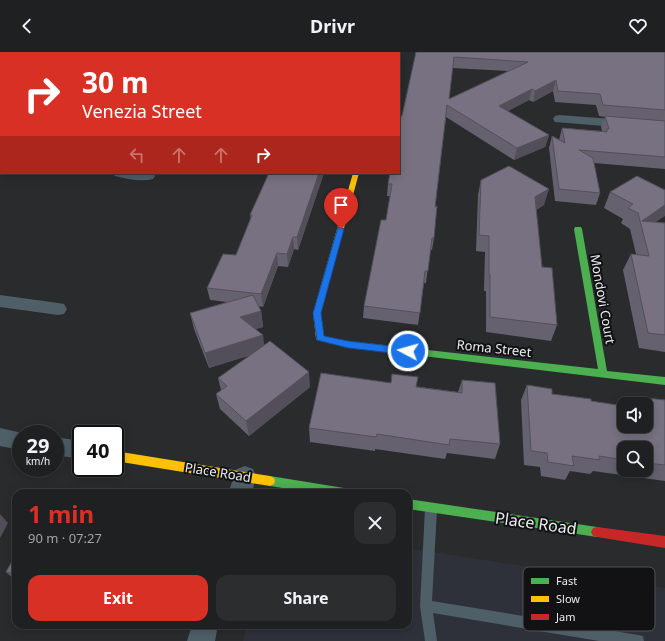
<!DOCTYPE html>
<html lang="en">
<head>
<meta charset="utf-8">
<style>
	:root { --surface:#1f2022; --page:#2c2d2f; --text:#f1f3f6; --muted:#a1a3a5; --line:#3c3e40; --accent:#d93025 }
	body { margin:0; font-family:"Noto Sans",sans-serif; background:var(--page); color:var(--text); height:100vh; display:flex; flex-direction:column; font-size:15px; white-space:nowrap }
	* { box-sizing:border-box; margin:0 }
	p { font-size:13px; color:var(--muted) }
	.icon { flex:none; width:22px; height:22px; fill:none; stroke:currentColor; stroke-width:2; stroke-linecap:round; stroke-linejoin:round }
	.map { position:relative; flex:1; overflow:hidden }
	.details { position:absolute; left:12px; top:437px; width:400px; height:140px; display:flex; flex-direction:column; background:var(--surface); border-radius:12px; box-shadow:0 2px 10px #0003,0 0 0 1px var(--line) }
	.details>* { flex:none }
	.top-card { position:absolute; left:0px; top:0px; width:400px; height:122px; box-shadow:0 2px 10px #0003,0 0 0 1px var(--line); background:#d93025; color:#fff; overflow:hidden }
	.buttons { position:absolute; left:617px; top:345px; display:grid; gap:8px }
	.buttons a { display:grid; place-items:center; width:36px; height:36px; border-radius:8px; background:var(--surface); box-shadow:0 2px 10px #0003,0 0 0 1px var(--line); font-size:20px }
	.speed { position:absolute; left:12px; top:373px; display:flex; gap:8px; font-size:20px; font-weight:700; text-align:center }
	.speed>* { display:grid; place-content:center; width:52px; height:52px; border-radius:50%; background:var(--surface); box-shadow:0 2px 10px #0003,0 0 0 1px var(--line); line-height:1 }
	.speed small { font-size:10px; font-weight:400 }
	.speed .limit { border:2px solid #111; border-radius:6px; background:#fff; color:#111 }
	.pin { position:absolute; display:grid; place-items:center; width:34px; height:34px; color:#fff; margin:-41px -17px; border-radius:50% 50% 50% 0; rotate:-45deg; box-shadow:0 0 4px #0007 }
	.pin .icon { rotate:45deg }
	.me { position:absolute; width:44px; margin:-22px; rotate:276deg; stroke-linejoin:round; filter:drop-shadow(0 0 3px #0008) }
	.turn { display:flex; align-items:center; gap:14px; height:84px; padding:0 16px; font-size:18px }
	.turn .icon { width:52px; height:52px; stroke-width:2.5 }
	.turn b { display:block; font-size:28px; line-height:34px }
	.lanes { display:flex; align-items:center; height:38px; padding:0 16px; background:#0003; justify-content:center; gap:20px; direction:ltr }
	.lanes .off { opacity:.35 }
	.round { display:grid; place-items:center; flex:none; width:42px; height:42px; border-radius:12px; background:var(--page) }
	.headline { display:flex; align-items:center; justify-content:space-between; height:68px; padding:0 16px }
	h1 { font-size:24px; font-weight:700; line-height:30px; color:var(--accent) }
	.button { display:flex; gap:8px; margin-top:auto; padding:8px 16px }
	.button a { flex:1; height:46px; border-radius:12px; background:var(--accent); color:#fff; font-size:16px; font-weight:700; line-height:46px; text-align:center }
	.button a+a { background:var(--page); color:var(--text) }
	header { display:flex; justify-content:space-between; align-items:center; height:52px; padding:0 16px; background:var(--surface); font-size:18px; font-weight:700 }
	.map>svg:first-child { display:block }
	.built { fill:#2e313a }
	.lines { fill:none; stroke-linecap:round; stroke-linejoin:round }
	.lane { fill:#4e5f68; fill-rule:evenodd }
	.street { fill:#4e5f68; fill-rule:evenodd }
	.fast { fill:#4caf50; fill-rule:evenodd }
	.slow { fill:#ffc107; fill-rule:evenodd }
	.jam { fill:#c62828; fill-rule:evenodd }
	.wall { fill:#66616f; fill-rule:evenodd }
	.shaded-wall { fill:#534f5a }
	.building { fill:#777181; stroke:#534f5a; fill-rule:evenodd }
	.route { fill:#1a73e8; stroke:#114b97 }
	.labels { text-anchor:middle; dominant-baseline:central; stroke-width:4; stroke-linejoin:round; paint-order:stroke }
	.street-label { font-size:13px; fill:#eaebee; stroke:#121214 }
	.near-street-label { font-size:16px; fill:#eaebee; stroke:#121214 }
	.key { fill:#121214; stroke:#535355; stroke-width:1 }
	.key-label { font-size:11px; fill:#eaebee }
</style>
</head>
<body>
<header><svg class="icon" aria-label="back" viewBox="0 0 24 24"><path d="M15 5l-7 7 7 7"/></svg>Drivr<svg class="icon" aria-label="heart" viewBox="0 0 24 24"><path d="M12 20l-8-8c-3-5 5-10 8-4 3-6 11-1 8 4z"/></svg></header>
<div class="map">
<svg width="665" height="589" viewBox="0 0 665 589">
	<rect width="100%" height="100%" fill="#292b2d"/>
	<path class="built" d="M408,496l257,40v53h-422l4,-16h161z"/>
	<g class="lines">
		<path class="lane" d="M431,452l4,1 2,4 -5,92 206,34 5,1 1,5h-45l-166,-28 4,28h-12l-5,-35 5,-97 2,-4z"/>
		<path class="street" d="M385,0h10v1h-10z
			M0,16h1v6h-1z
			M559,63l106,8v8l-110,-9 -2,-3 2,-3z
			M0,104h1v9h-1z
			M113,121h40l2,3 -2,3c-11,3 -27,0 -38,-3z
			M0,243l58,8 6,1 3,5 -3,5 -6,1 -58,-8z
			M0,376l27,6h-6v16l-21,-4z
			M55,385l26,4v18l-26,-4z
			M245,414l8,3 3,7 -4,17h-24l9,-24z
			M192,573h26l-3,16h-28z"/>
		<path class="fast" d="M575,175h6l1,2 25,142 58,6v8l-317,-38 -20,-4 -4,-3 4,-3 20,4 250,28 -24,-140z
			M270,424l74,12 4,1 1,4h-35l-44,-7 -4,-2 -1,-3 1,-3z
			M408,447l189,28 4,1 2,4 -2,4 -4,1 -189,-28z"/>
		<path class="slow" d="M353,121h6l-38,140 3,23 7,2 1,2 -4,3 -11,-3 -1,-2 -3,-25z
			M115,399l155,25 4,2 1,3 -1,3 -4,2 -155,-25z"/>
		<path class="jam" d="M597,475l68,9v12l-68,-11 -4,-1 -2,-4 2,-4z"/>
	</g>
	<path class="wall" d="M416,0h249v117l-71,-6 6,30 -4,12 -41,-4 -6,-53 3,-12 7,4 3,-12 40,3 -1,-4 4,-10 -6,-1 -3,-11 -41,-3 -2,-11 -20,11 -4,-2 -21,11 41,24 -4,12 -31,13 -68,-43 -11,90 -1,31 -2,12h-2l-4,33h-2l-6,42 -55,-7 1,-12 22,-86 4,-24h-3l1,-12zM452,16l56,3 -59,28z
		M269,121h55l-26,77 -4,-1 -6,18 -10,-1 -15,41 -4,-1 2,5 2,16 -8,2 9,16 46,42 -61,49 -29,-27 -4,-15 5,-4 -3,-12 33,-23 -42,13 -15,-39 -4,-16 37,-11 -17,-2 -3,-12 29,-33 15,-35 -1,-5z
		M637,124l18,46 10,1v129l-26,-4 -16,-78 8,-16h5l-6,-25 -9,-6 2,-4 -19,-11 6,-16z
		M481,128l63,25 -8,5 6,57 15,58 -6,16 -65,-9v-41h-2l1,-39 -9,-1 2,-56z
		M462,328l38,64 -5,15 -48,-6 -2,6 -70,-10v2l-65,-9 -1,-14 82,-45 67,9z
		M527,333l25,9 39,7 33,25 22,-22h-14l5,-7 28,3v81l-72,-10 -3,3 -20,-3 -5,9 -24,-4 -1,-9 -16,-2 -3,-65zM624,396h22v22h-22z
		M16,502v27l-10,-9z"/>
	<path class="shaded-wall" d="M556,28l-3,11 -20,11 2,-11z
		M532,37l-3,11 -33,17 3,-11z
		M549,83l-4,12 -31,13 3,-12z
		M319,121h5l-26,77 -1,-13z
		M549,137l-5,16 -14,8 5,-16z
		M665,153v11l-23,15v-10z
		M293,185l1,12 -6,18 -1,-13z
		M277,201l1,13 -15,41 -2,-13z
		M261,259l2,16 -21,6 -2,-16z
		M263,283l2,15 -56,18 -4,-15z
		M309,320l1,15 -61,49 -3,-15z
		M0,462l8,9 -8,15z"/>
	<path class="building" d="M323,0h40v1h-40z
		M416,0h249v58l-62,-5 -3,-11 -42,-3 -2,-11 -21,11 -3,-2 -33,17 50,29 -32,13 -70,-43 -12,102 2,-1 -3,32h-2l-4,33h-3l-5,42 -56,-7 17,-86h5l6,-36h-4l2,-11h9v-48l2,-9h1zM454,5l74,5 -79,37z
		M605,64l60,5v36l-86,-7 14,8 7,35 -41,-4 -7,-53 13,7 -3,-15 45,4v-3h2z
		M509,114l40,23 -14,8 7,70 10,1 5,57 -67,-8v-42h-1v-39l-10,-1 2,-55z
		M269,121h50l-22,64h-4l-6,17 -10,-1 -16,41 -54,-6 16,-34 13,1 16,-40h-2z
		M637,124l28,14v15l-23,16 23,2v112l-17,-2 -17,-79 18,2 -11,-43 -10,-5 5,-4 -23,-12z
		M253,243l8,16 -21,6 23,18 -58,18 -15,-40z
		M270,289l39,31 -63,49 -30,-27 11,-8 -9,-8z
		M321,321l70,10 1,-9 26,3 -2,10 46,6v-13l33,3 5,61 -50,-5 -1,6 -72,-11 -1,3 -67,-9z
		M527,333l25,4v5l39,5v2l33,5v20h22v-22h-7l-2,-7 28,3v65l-19,-2v-15h-22v12l-25,-4 1,4 -28,-4 2,10 -26,-4 -1,-9 -16,-2z
		M16,502v20l-10,-2z"/>
	<path class="route" d="M338,175h3l3,2 -23,84 3,23 24,5 60,7 4,3 -1,3 -3,1 -60,-7 -31,-8 -4,-27z"/>
	<g class="labels">
		<g class="street-label">
			<text transform="translate(603 247) rotate(80)">Mondovi Court</text>
			<text transform="translate(494 296) rotate(6)">Roma Street</text>
			<text transform="translate(218 420) rotate(9)">Place Road</text>
		</g>
		<g class="near-street-label">
			<text transform="translate(536 471) rotate(8)">Place Road</text>
		</g>
	</g>
	<rect x="523" y="515" width="132" height="64" rx="6" class="key"/>
	<rect x="531" y="526" width="18" height="6" fill="#4caf50"/>
	<rect x="531" y="544" width="18" height="6" fill="#ffc107"/>
	<rect x="531" y="562" width="18" height="6" fill="#c62828"/>
	<g class="key-label">
		<text x="556" y="533">Fast</text>
		<text x="556" y="551">Slow</text>
		<text x="556" y="569">Jam</text>
	</g>
</svg>
<div class="buttons">
<a><svg class="icon" aria-label="sound" viewBox="0 0 24 24"><path d="M4 9h4l5-4v14l-5-4H4zM17 9q2 3 0 6"/></svg></a>
<a><svg class="icon" aria-label="search" viewBox="0 0 24 24"><circle cx="10" cy="10" r="6"/><path d="M15 15l6 6"/></svg></a>
</div>
<div class="speed"><div>29<small>km/h</small></div><div class="limit">40</div></div>
<div class="pin" style="left:341px;top:177px;background:#d93025"><svg class="icon" aria-label="arrive" viewBox="0 0 24 24"><path d="M6 21V4h12l-3 4 3 4H6"/></svg></div>
<svg class="me" style="left:408px;top:299px" viewBox="-20 -20 40 40"><circle r="17" fill="#1a73e8" stroke="#fff" stroke-width="3"/><path d="M0-11L8 9 0 5-8 9z" fill="#fff"/></svg>
<div class="top-card">
<div class="turn"><svg class="icon" aria-label="right" viewBox="0 0 24 24"><path d="M7 20v-9h11M14 6l5 5-5 5"/></svg><div><b>30 m</b>Venezia Street</div></div>
<div class="lanes"><svg class="icon off" aria-label="left" viewBox="0 0 24 24"><path d="M17 20v-9H6M10 6l-5 5 5 5"/></svg><svg class="icon off" aria-label="ahead" viewBox="0 0 24 24"><path d="M12 20V5M6 11l6-6 6 6"/></svg><svg class="icon off" aria-label="ahead" viewBox="0 0 24 24"><path d="M12 20V5M6 11l6-6 6 6"/></svg><svg class="icon" aria-label="right" viewBox="0 0 24 24"><path d="M7 20v-9h11M14 6l5 5-5 5"/></svg></div>
</div>
<section class="details">
<div class="headline"><div><h1>1 min</h1><p>90 m · 07:27</p></div><a class="round"><svg class="icon" aria-label="close" viewBox="0 0 24 24"><path d="M6 6l12 12M18 6L6 18"/></svg></a></div>
<div class="button"><a>Exit</a><a>Share</a></div>
</section>
</div>
</body>
</html>
